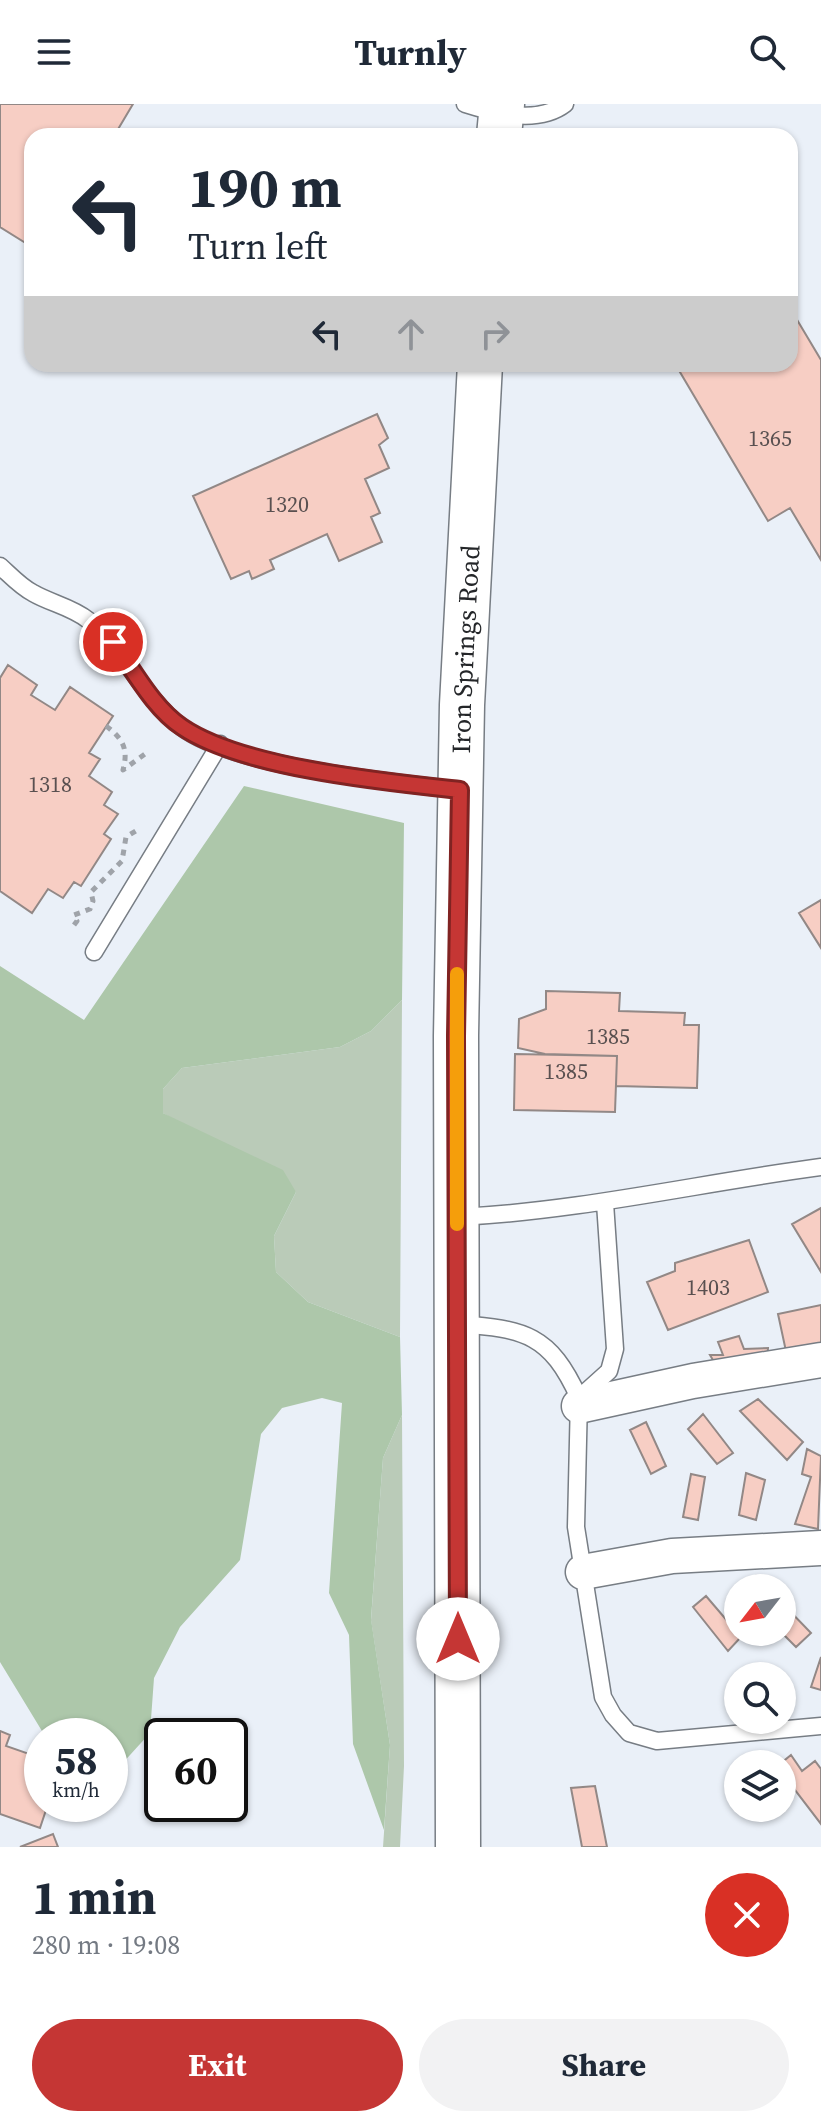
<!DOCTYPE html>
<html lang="en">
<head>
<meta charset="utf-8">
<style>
	:root { --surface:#fff; --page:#f2f2f3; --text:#1f2937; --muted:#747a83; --accent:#c53634 }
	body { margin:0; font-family:"Source Serif 4",serif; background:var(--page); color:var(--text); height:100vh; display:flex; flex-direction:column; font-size:30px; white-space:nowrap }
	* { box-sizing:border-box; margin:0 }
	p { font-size:26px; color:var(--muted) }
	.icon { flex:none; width:44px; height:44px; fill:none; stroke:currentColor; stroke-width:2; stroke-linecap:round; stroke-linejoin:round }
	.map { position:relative; height:1743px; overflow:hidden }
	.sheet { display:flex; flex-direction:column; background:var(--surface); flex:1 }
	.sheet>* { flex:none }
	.banner { position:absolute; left:24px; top:24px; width:774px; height:244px; border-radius:24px; box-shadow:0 2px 6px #0004; background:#fff; color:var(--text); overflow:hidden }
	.needle { width:52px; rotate:239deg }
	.buttons { position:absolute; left:724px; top:1470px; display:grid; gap:16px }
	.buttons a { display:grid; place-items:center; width:72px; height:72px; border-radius:50%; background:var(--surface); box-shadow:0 2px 6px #0004; font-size:40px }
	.speed { position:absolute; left:24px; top:1614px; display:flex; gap:16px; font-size:40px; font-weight:700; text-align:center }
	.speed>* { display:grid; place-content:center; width:104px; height:104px; border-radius:50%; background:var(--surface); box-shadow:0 2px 6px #0004; line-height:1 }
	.speed small { font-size:20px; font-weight:400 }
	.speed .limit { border:4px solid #111; border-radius:12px; background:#fff; color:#111 }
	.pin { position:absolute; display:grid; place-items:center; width:68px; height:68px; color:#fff; margin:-34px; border:4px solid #fff; border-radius:50%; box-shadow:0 2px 8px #0007 }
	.me { position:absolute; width:88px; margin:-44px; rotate:0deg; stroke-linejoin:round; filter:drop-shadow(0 0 6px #0008) }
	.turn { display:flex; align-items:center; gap:28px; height:168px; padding:0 32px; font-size:36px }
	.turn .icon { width:104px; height:104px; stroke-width:2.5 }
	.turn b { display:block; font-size:56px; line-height:68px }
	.lanes { display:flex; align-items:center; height:76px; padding:0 32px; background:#0003; justify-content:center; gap:40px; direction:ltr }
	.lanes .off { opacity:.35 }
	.round { display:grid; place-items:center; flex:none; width:84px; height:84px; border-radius:42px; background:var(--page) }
	.summary { display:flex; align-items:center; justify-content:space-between; height:136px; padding:0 32px }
	h1 { font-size:48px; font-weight:700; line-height:60px }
	.action { display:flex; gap:16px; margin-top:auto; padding:16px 32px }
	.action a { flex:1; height:92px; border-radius:48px; background:var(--accent); color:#fff; font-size:32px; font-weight:700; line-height:92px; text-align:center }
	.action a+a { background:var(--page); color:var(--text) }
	header { display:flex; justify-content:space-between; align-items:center; height:104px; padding:0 32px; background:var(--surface); font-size:36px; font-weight:700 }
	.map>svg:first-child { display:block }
	.green { fill:#bacbb8 }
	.forest { fill:#adc7aa }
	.building { fill:#f7cec4; stroke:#928886; stroke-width:2 }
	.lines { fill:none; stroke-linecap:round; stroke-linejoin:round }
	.service-casing { stroke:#777d84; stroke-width:19 }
	.minor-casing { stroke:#777d84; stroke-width:37 }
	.primary-casing { stroke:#777d84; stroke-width:47 }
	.path { stroke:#9fa3a9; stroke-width:5; stroke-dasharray:6 6; stroke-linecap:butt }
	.service { stroke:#fff; stroke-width:16 }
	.minor { stroke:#fff; stroke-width:34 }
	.primary { stroke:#fff; stroke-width:44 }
	.route-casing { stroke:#802322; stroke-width:20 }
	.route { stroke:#c53634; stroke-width:14 }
	.slow { stroke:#f59e0b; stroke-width:14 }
	.labels { text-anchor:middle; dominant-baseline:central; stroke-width:7; stroke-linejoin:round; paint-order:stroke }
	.number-label { font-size:22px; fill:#595050 }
	.street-label { font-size:26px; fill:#242629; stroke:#fcfdfe }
</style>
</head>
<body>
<header><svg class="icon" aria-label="menu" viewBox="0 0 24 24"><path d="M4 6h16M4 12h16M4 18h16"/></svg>Turnly<svg class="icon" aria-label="search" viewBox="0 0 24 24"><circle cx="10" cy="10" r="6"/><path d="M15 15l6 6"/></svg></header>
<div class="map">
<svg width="821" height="1743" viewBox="0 0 821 1743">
	<rect width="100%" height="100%" fill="#eaf0f8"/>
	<path class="green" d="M402,896l-2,337 -92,-35 -32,-30 -2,-36 22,-44 -133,-79v-24l19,-21 158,-21 31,-16z
		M402,1311l2,351 -4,81h-17l7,-102 -19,-125 12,-162z"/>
	<path class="forest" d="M244,682l160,37 -2,177 -31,31 -31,16 -158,21 -19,21v24l120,57 13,22 -22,44 2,36 32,30 92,35 2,78 -19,43 -12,161 19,126 -6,85 -31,-86 -4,-109 -20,-42 13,-190 -20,-5 -40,10 -21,26 -21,126 -60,67 -26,51 -4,55 -30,33 -10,4v-34h-65l-45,-74v-696l84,54z"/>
	<path class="building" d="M0,0h133l-19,32h-82v111l-32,-20z
		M790,204l31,52v200l-31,-52 -22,13 -91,-154 5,-3h108z
		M377,310l11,24 -9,7 10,23 -24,11 15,34 -9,4 11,25 -43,19 -12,-27 -57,26 4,9 -22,10 -3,-8 -18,8 -38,-83z
		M8,561l29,20 -6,10 24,15 15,-23 43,29 -24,37 11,6 -11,17 23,16 -8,13 14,9 -14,20 7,5 -30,47 -7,-4 -11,16 -15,-9 -16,24 -32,-22v-213z
		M821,796v48l-22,-35z
		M546,887l74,2 -1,18 66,2 -1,12h15l-2,63 -81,-2 1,-30 -72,-2 -27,-6 1,-29 27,-10z
		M515,950l102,2 -2,56 -101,-2z
		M821,1104v64l-29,-48z
		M749,1136l19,52 -100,38 -21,-48 28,-11v-8z
		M821,1201v47l-34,4 -9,-42z
		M739,1232l5,13 24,-1 -1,14 -50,5 -7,-12h13l-5,-13z
		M758,1295l45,43 -16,18 -47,-49z
		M703,1310l30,39 -16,11 -29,-35z
		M646,1318l20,44 -15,8 -21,-44z
		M807,1345l14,7 -3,73 -23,-5 16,-47 -9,-3z
		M746,1369l19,7 -9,40 -17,-5z
		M691,1370l14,3 -7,43 -15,-3z
		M756,1472l12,12h-25z
		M706,1492l35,41 -13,14 -35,-44z
		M782,1499l29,30 -15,14 -15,-15z
		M821,1553v33l-10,-3z
		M0,1627l10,4 -4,11 32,11 -9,24 13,4v19h6l-8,24 -40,-14z
		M791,1651l11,16 13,-10 6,8v55l-39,-51 -2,-9z
		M595,1682l12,61h-25l-11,-59z
		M53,1730l5,13h-38z"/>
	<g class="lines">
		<defs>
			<path id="service" d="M465,0c28,9 73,21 100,0
				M0,462c10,9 21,21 33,27 17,10 39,14 55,27 36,30 55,77 92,106 52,41 211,56 278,64
				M94,848l126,-208
				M605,1099l10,146 -6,22 -30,27 -3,129 27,170 10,18 16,18 28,8 164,-15
				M459,1113c122,-6 241,-34 362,-50
				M458,1220c67,5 92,10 121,74"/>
			<path id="minor" d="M579,1302l114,-25 128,-21
				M583,1468l89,-16 149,-8"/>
			<g id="primary">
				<path d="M499,32l3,-32"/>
				<path id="s1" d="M458,1743l-2,-811 6,-331 18,-341"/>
			</g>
		</defs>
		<use href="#service" class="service-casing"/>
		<use href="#minor" class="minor-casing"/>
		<use href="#primary" class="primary-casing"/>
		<path class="path" d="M106,622c19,14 22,25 17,44l22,-16
			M74,821l3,-4 -3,-6 16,-6 3,-8 -2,-9 31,-31 4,-24 13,-8"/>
		<use href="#service" class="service"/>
		<use href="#minor" class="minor"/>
		<use href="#primary" class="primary"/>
	</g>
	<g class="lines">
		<defs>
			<path id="route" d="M113,538c20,27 40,66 69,85 60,41 204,55 278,63l-4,246 2,603"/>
		</defs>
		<use href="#route" class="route-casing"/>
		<use href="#route" class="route"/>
		<path class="slow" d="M457,870v250"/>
	</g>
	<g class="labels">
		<g class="number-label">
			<text x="770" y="334">1365</text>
			<text x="287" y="400">1320</text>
			<text x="50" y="680">1318</text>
			<text x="608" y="932">1385</text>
			<text x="566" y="967">1385</text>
			<text x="708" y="1183">1403</text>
		</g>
		<g class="street-label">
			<text stroke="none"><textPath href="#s1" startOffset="1198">Iron Springs Road</textPath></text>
		</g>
	</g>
</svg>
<div class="buttons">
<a><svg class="needle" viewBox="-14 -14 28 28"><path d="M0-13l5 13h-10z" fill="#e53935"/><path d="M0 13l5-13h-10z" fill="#747a83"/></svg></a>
<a><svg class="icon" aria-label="search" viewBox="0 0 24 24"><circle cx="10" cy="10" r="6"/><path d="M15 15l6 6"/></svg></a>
<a><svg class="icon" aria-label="layers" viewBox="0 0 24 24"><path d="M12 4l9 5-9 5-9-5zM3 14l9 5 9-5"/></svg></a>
</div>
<div class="speed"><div>58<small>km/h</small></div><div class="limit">60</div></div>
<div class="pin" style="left:113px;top:538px;background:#d93025"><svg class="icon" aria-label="arrive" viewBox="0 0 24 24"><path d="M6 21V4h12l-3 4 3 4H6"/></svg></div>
<svg class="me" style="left:458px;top:1535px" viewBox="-20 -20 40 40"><circle r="19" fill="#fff"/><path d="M0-13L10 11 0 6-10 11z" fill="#c53634"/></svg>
<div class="banner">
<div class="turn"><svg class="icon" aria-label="left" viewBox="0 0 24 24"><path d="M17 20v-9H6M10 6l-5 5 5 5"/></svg><div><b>190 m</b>Turn left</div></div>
<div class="lanes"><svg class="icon" aria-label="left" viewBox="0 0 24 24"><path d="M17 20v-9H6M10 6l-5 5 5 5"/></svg><svg class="icon off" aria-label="ahead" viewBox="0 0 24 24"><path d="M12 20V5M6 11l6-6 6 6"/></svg><svg class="icon off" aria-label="right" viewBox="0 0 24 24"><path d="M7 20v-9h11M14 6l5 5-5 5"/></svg></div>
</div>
</div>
<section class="sheet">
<div class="summary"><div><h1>1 min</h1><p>280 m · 19:08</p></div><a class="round" style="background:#d93025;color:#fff"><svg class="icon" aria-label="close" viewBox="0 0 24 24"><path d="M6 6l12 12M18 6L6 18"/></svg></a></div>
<div class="action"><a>Exit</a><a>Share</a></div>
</section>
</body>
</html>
